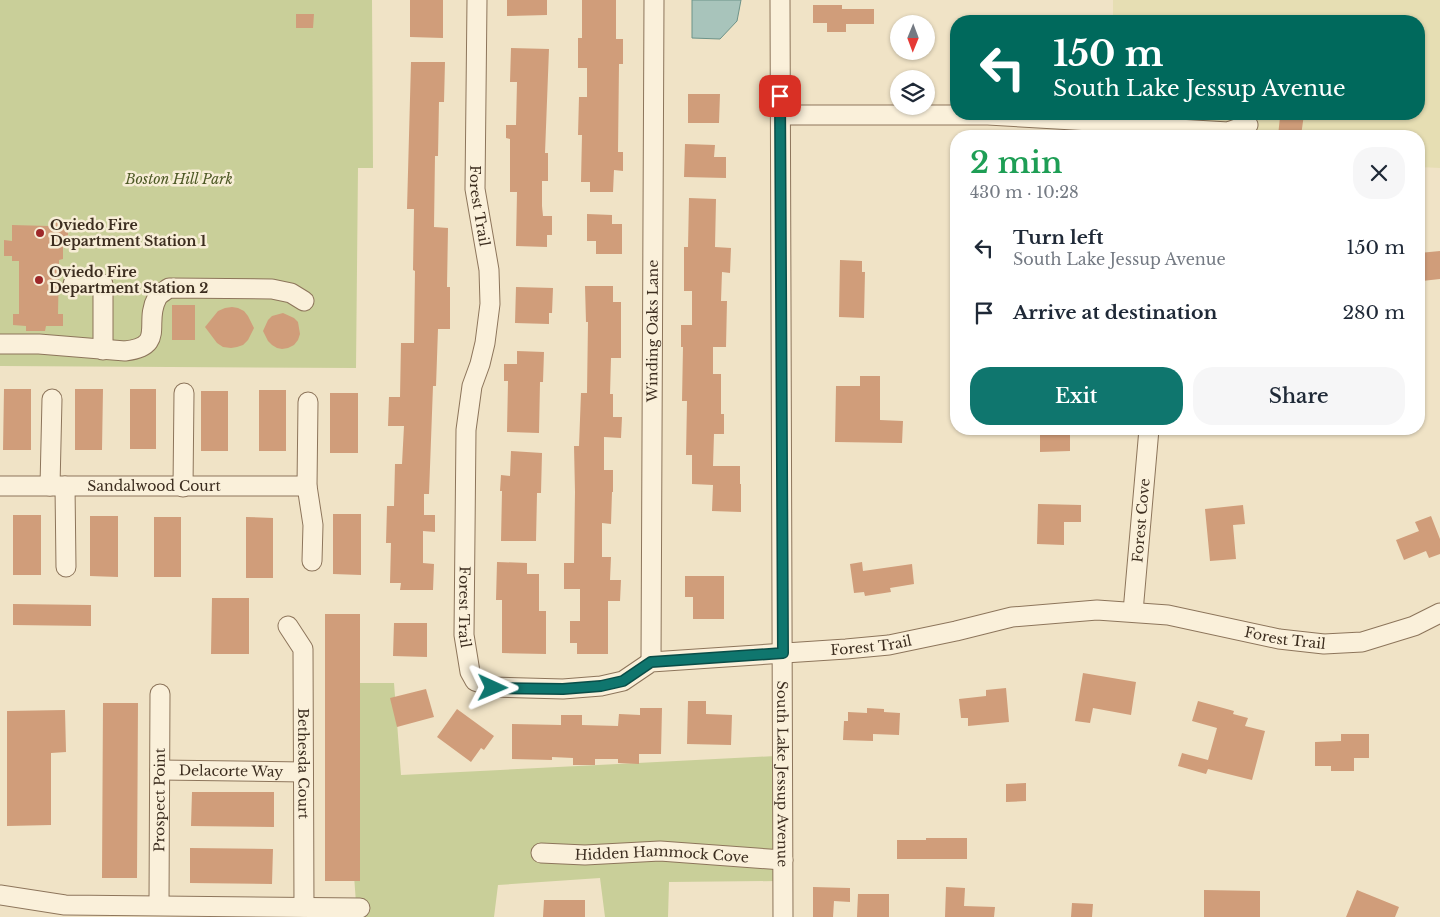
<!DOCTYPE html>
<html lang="en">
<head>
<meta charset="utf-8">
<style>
	:root { --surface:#fff; --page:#f6f6f7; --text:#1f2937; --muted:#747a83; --accent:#0f766e }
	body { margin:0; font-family:"Libre Baskerville",serif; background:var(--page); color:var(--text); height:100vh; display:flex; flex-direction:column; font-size:19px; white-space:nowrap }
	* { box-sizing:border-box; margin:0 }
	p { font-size:16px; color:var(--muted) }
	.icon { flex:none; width:28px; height:28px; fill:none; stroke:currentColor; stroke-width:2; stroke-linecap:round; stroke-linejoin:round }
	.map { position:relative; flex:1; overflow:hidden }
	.side { position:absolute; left:950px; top:130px; width:475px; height:305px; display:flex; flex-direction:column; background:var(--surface); border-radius:20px; box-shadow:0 1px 4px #0004 }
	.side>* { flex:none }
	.banner { position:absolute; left:950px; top:15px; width:475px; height:105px; border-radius:20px; box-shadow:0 1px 4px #0004; background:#00695c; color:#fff; overflow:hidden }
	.needle { width:32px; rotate:181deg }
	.tools { position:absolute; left:890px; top:15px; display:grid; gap:10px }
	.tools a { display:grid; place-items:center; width:45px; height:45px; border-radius:50%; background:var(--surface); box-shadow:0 1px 4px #0004; font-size:25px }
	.pin { position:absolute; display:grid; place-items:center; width:42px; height:42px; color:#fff; margin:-21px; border-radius:10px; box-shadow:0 2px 8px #0006 }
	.me { position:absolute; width:55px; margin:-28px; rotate:91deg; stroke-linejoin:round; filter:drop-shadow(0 0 4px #0008) }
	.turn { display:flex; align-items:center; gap:18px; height:105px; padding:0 20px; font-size:22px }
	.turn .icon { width:65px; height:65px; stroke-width:2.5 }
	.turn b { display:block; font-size:35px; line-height:42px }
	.round { display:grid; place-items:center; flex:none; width:52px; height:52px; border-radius:20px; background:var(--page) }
	.summary { display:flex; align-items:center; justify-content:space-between; height:85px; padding:0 20px }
	h1 { font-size:30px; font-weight:600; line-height:38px; color:#1e9e55 }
	.primary-button { display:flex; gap:10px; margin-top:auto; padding:10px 20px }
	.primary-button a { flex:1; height:58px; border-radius:20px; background:var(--accent); color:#fff; font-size:20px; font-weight:600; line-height:58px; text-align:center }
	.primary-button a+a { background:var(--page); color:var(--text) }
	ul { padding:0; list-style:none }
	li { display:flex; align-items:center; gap:15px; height:65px; padding:0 20px }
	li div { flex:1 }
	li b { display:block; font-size:19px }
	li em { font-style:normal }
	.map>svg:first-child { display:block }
	.farmland { fill:#e6deb3 }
	.green { fill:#c9cf99 }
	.water { fill:#a8c4bb; stroke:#6d9389 }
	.building { fill:#d09d7a }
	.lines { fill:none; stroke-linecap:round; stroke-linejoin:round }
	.minor-casing { stroke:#8d755b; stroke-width:21 }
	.minor { stroke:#faf0da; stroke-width:19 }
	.route-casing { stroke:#0a4d48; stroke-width:12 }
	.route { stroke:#0f766e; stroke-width:9 }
	.poi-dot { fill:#9e2829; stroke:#f7edd6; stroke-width:2 }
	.labels { text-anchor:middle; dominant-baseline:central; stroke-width:5; stroke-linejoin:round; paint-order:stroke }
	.park-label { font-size:14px; font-style:italic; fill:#4d5925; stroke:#f7edd6 }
	.street-label { font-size:14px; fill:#3c2d1f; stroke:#f7edd6 }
	.poi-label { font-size:14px; font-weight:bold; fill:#3c2d1f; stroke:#f7edd6; text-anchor:start }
</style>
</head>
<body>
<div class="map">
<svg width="1440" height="917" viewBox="0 0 1440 917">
	<rect width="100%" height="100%" fill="#f0e3c6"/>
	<path class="farmland" d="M1113,0h327v168l-21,-1v-31h-305v-22h305v-93h-306z"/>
	<path class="green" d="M0,0h372l1,168h-15l-2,200 -356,-2z
		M348,683h46l7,92 375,-19v125l-107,1 -1,35h-63l-5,-39 -102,7 -4,32h-137l-13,-182z"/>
	<path class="water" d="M692,0h49l-4,21 -17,18 -28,-1z"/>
	<path class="building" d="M410,0h33v38l-33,-1z
		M507,0h40v15l-40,1z
		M582,0h34v39h7v25h-4l-1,88h5v19l-9,-1 -1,22h-23v-10h-9l1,-47h-4l1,-38h8v-29h-9v-30h4z
		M813,5h29v4h32v15h-28v8h-19v-9h-14z
		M296,14h18l-1,14h-17z
		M511,48l38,1 -4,104h3v28h-6v25l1,10h9v19h-5v12l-31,-1 1,-54h-7v-53l-4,-1v-13h10l1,-43h-7z
		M411,62h34l-1,40h-5l-1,54h-3l-1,71 14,1 -1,59h3v42h-12l-2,57h-3l-4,108h-5v21h11v17l-12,-1v32l11,1 -1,26h-33l1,-7h-11l1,-40h-5l1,-37h7l1,-42h7l2,-38h-16l1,-29h11l1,-54h13l1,-72 -2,-1 1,-61h-7z
		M688,94h32l-1,29h-31z
		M1292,114h12l-3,22h-23l2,-19 12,1z
		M685,144l30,1 -1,12h12v21l-42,-1z
		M689,198l27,1 -1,48 16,1 -1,25 -8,-1 -1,29h6l-1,46h-13v27h8v40h3v20h-10l-1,32h27v18h1v28l-29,-1 1,-26 -21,-1v-29h-6l1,-54h-5l1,-54h-2v-22h11v-34h-8v-44h4z
		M587,214l25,1v9h10v30h-26v-13h-9z
		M49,220h19v18h-5v21l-4,1 -1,54h5v12h-17l-1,5h-19v-5l-13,-1v-11h6v-53h-7v-5h-8v-16l8,1v-16l37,1z
		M1440,251v28l-18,2 -3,-28z
		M840,260l22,1v11h3l-1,46 -25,-1z
		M585,286h28v16h8v56h-10l-1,36h3v23h9l-1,21 -17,-1v33h9v22h-1l-1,32 -9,-1v34h9l-1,23h11l-1,21h-12v53h-31v-11h-7v-22h10v-32h-16v-26h10l1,-71 -1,-46h5l2,-53h6l1,-71h-2z
		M516,287l37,1 -1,25h-3v11l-34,-1z
		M172,305h23v35h-23z
		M232,307l6,1 6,3 4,5 6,12 -6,12 -5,5 -6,2 -6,1 -8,-1 -6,-4 -12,-16 13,-16 7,-3z
		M283,313l11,5 4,4 2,12 -2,6 -4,5 -6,3 -6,1 -5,-1 -5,-3 -4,-4 -5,-10 5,-11 4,-4z
		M517,351l27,1 -1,30h-3l-1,51 -32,-1 1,-51h-4v-17h13z
		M860,376h20v44l23,1 -1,22 -67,-1 1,-56h24z
		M4,389h27v61h-28z
		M75,389h28l-1,61h-27z
		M130,389h26v60h-26z
		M259,390h27v61h-27z
		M201,391h27v60h-27z
		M330,393h28v60h-28z
		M1040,429h30v22l-30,1z
		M511,451l31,2 -1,40h-4l-1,48h-35l1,-50h-2l1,-16 9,1z
		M1038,504l43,1v17h-17v23l-27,-1z
		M1243,505l2,19 -12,1 3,34 -26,2 -5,-52z
		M333,514h28v61l-28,-1z
		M13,515h28v60h-28z
		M90,516h28v61l-28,-1z
		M1431,516l9,23v15l-11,4 -3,-7 -22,9 -8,-20 23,-9 -4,-9z
		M154,517h27v60h-27z
		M246,517l27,1v60h-27z
		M497,562l30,1v11h12v37h7v43l-44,-1v-53h-6z
		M862,562l1,9 49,-7 2,20 -24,4 1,4 -26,4 -1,-4 -10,1 -4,-29z
		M685,576h39v43h-31v-22h-8z
		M212,598h37v56h-38z
		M13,604l78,1v21l-78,-1z
		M325,614h35v267h-35z
		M394,623h33v34l-34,-1z
		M1083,673l53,9 -5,33 -38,-7 -3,15 -15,-2z
		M1006,688l3,34 -41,4v-8h-7l-2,-19 27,-3v-6z
		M426,689l8,28 -37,10 -7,-29z
		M688,701h18v13l26,1 -1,30 -44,-1z
		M1198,701l36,10 -1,3 15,4 -3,8 20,5 -13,49 -44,-11 -2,5 -28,-8 4,-13 26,7 9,-32 -25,-7z
		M103,703h35l-1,175h-35z
		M640,708h22l-1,46h-22v10l-21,-1v-4h-23v6h-22v-7l-21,-1v3l-40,-1v-35l49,1v-10h21v10l36,1 1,-12 21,1z
		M867,708l17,1v3l16,1 -1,22 -26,-1v7l-30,-1 1,-19h4v-9l19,1z
		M457,709l37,27 -10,14 -3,-2 -10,14 -34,-25z
		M65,710l1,42 -15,1v72l-44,1v-115z
		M1341,734h28v24h-15v13h-23v-5h-16v-24l26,-1z
		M1026,783v18l-20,1v-18z
		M192,792h82v35l-83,-1z
		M926,838h41v21h-70v-19h29z
		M190,848l83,1 -1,35 -82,-1z
		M813,887l37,1v14l-16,-1 -1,16h-20z
		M946,887l19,1 -1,18 31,1 -1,10h-49z
		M1204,890l56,1v26h-56z
		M1357,890l42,17 -4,10h-49z
		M858,894h31v23h-32z
		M544,900h41v17h-42z
		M1072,903l21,1 -1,13h-21z"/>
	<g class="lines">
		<defs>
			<g id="minor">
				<path id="s1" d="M477,0l-2,189 14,81 1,34 -5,39 -5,21 -8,22 -6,44 -2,205 6,37 5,9 18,6 70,2 38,-3 22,-5 28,-19 195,-13 43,-4 67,-14 56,-14 85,-7 71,5 111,24 45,5 38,-2 52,-16 26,-13"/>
				<path id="s2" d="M780,0l3,917"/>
				<path d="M781,115h207l103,6 69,7 68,4 20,-7"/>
				<path d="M73,284h30v66"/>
				<path d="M0,344h39l86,7c42,-5 18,-28 32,-53 2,-4 8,-7 12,-10l103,1 19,4 13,8"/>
				<path d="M308,402l-1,84 6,39 -1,36"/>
				<path id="s3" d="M0,486h307"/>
				<path d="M50,486l2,-87"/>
				<path d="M65,486l1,81"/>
				<path d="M183,487l1,-94"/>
				<path id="s4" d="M1133,612l16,-183"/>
				<path id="s5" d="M288,626l15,23 1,258"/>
				<path id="s6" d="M651,662l3,-662"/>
				<path id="s7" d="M160,770l143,2"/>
				<path id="s8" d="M541,853l44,2 75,-4 123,9"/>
				<path d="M0,895l65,10 295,3"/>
				<path id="s9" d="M159,905l1,-211"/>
			</g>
		</defs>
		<use href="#minor" class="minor-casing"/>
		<use href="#minor" class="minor"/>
	</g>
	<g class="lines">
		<defs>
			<path id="route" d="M493,688l70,1 38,-3 22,-5 28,-19 132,-9 -3,-557"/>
		</defs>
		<use href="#route" class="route-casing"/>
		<use href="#route" class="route"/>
	</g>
	<g class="poi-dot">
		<circle cx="40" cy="233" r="5"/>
		<circle cx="39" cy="280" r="5"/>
	</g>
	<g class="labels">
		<g class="park-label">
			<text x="179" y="179">Boston Hill Park</text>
		</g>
		<g class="street-label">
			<text stroke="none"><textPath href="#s1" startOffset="206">Forest Trail</textPath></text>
			<text stroke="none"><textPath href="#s6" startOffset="331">Winding Oaks Lane</textPath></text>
			<text stroke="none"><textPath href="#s3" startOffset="154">Sandalwood Court</textPath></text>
			<text stroke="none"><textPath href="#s4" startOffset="92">Forest Cove</textPath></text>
			<text stroke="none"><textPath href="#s1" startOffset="611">Forest Trail</textPath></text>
			<text stroke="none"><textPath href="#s1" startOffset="1511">Forest Trail</textPath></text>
			<text stroke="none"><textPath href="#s1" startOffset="1091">Forest Trail</textPath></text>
			<text stroke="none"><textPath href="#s5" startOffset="142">Bethesda Court</textPath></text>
			<text stroke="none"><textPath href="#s7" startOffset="71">Delacorte Way</textPath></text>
			<text stroke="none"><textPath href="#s2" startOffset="774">South Lake Jessup Avenue</textPath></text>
			<text stroke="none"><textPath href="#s9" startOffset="105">Prospect Point</textPath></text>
			<text stroke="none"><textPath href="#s8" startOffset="121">Hidden Hammock Cove</textPath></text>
		</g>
		<g class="poi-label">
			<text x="50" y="225">Oviedo Fire<tspan x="50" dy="16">Department Station 1</tspan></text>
			<text x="49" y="272">Oviedo Fire<tspan x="49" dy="16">Department Station 2</tspan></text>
		</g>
	</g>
</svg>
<div class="tools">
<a><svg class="needle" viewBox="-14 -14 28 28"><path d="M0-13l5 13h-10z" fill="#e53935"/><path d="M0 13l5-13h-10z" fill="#747a83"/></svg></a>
<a><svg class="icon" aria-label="layers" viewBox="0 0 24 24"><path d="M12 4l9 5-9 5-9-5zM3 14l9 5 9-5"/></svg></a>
</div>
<div class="pin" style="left:780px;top:96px;background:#d93025"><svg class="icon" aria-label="arrive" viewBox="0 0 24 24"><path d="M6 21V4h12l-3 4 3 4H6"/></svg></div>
<svg class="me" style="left:493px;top:688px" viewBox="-20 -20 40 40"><path d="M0-17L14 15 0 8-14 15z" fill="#0f766e" stroke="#fff" stroke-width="4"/></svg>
<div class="banner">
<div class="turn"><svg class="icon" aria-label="left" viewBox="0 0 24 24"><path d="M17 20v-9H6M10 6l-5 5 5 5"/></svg><div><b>150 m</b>South Lake Jessup Avenue</div></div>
</div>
<section class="side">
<div class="summary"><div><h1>2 min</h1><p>430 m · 10:28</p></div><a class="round"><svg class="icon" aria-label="close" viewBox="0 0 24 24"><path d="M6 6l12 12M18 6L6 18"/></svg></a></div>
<ul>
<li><svg class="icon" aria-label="left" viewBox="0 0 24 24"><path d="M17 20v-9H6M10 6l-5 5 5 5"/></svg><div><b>Turn left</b><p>South Lake Jessup Avenue</p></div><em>150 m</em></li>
<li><svg class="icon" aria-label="arrive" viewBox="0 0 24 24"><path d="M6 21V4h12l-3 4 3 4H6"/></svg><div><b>Arrive at destination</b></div><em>280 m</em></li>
</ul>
<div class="primary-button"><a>Exit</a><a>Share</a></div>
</section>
</div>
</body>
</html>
